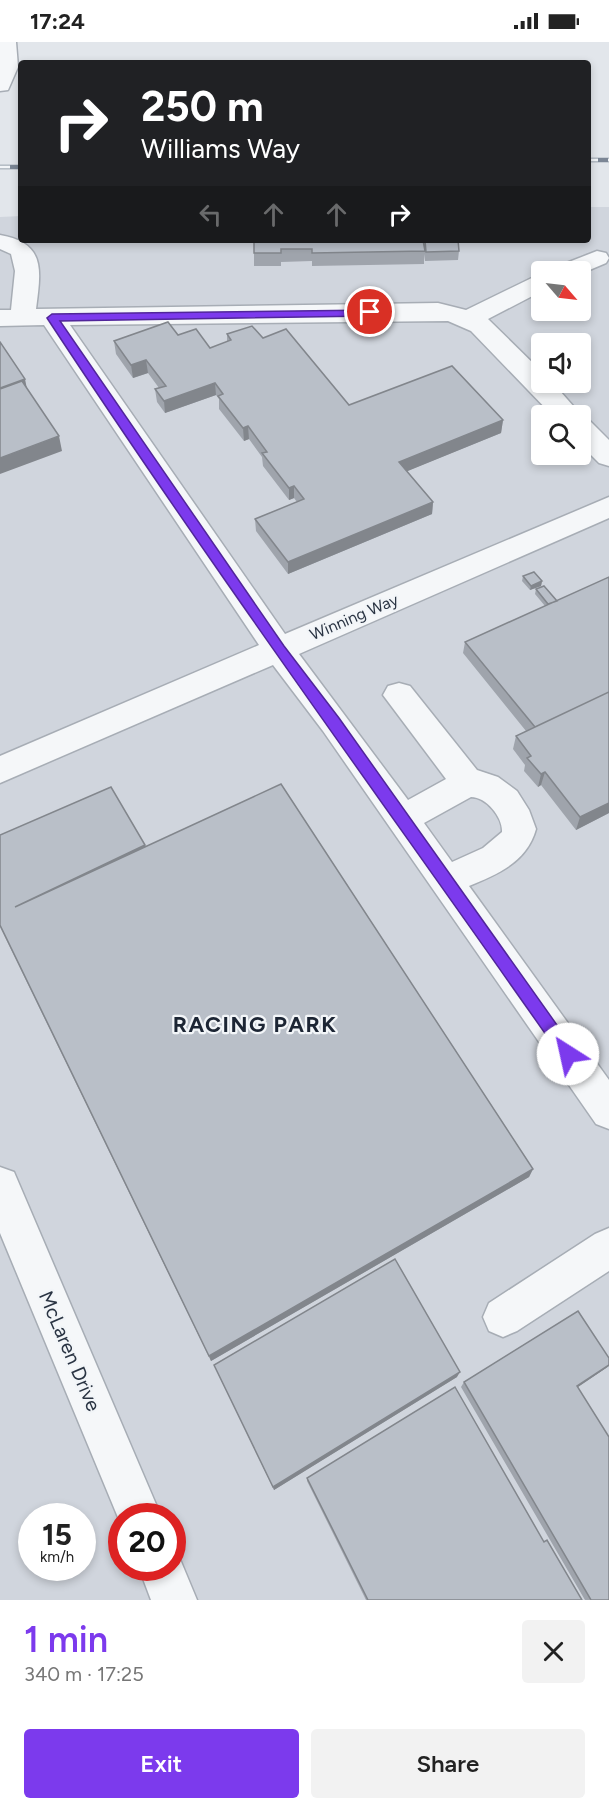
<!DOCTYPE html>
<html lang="en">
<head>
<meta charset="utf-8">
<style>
	:root { --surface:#fff; --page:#f2f2f2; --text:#222; --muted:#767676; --accent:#7c3aed }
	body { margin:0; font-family:Figtree,sans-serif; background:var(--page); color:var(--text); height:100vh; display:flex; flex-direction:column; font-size:22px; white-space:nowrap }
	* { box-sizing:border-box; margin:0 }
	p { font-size:20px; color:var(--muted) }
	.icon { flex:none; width:33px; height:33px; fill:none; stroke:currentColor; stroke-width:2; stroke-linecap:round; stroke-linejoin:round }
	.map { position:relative; height:1558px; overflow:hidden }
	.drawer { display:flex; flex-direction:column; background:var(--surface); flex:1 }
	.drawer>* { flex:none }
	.guide { position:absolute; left:18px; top:18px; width:573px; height:183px; border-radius:6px; box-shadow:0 3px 9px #0003; background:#202124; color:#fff; overflow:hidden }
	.needle { width:39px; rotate:118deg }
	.buttons { position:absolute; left:531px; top:219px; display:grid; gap:12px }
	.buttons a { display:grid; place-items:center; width:60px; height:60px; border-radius:6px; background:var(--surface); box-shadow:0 3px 9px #0003; font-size:30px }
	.speed { position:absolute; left:18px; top:1461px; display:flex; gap:12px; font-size:30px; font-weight:700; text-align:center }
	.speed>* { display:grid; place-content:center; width:78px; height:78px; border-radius:50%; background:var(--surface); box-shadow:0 3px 9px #0003; line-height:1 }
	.speed small { font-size:15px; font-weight:400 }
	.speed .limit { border:9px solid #d22; background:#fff; color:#111 }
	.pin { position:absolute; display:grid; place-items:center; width:51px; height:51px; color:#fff; margin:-26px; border:3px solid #fff; border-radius:50%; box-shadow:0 2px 6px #0007 }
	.me { position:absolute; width:66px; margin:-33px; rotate:325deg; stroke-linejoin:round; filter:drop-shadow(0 0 4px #0008) }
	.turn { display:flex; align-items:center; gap:21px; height:126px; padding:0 24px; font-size:27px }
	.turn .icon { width:78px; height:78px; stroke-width:2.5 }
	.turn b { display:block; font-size:42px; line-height:51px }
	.lanes { display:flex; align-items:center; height:57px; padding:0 24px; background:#0003; justify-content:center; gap:30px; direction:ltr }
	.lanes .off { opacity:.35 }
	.round { display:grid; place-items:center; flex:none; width:63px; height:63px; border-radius:6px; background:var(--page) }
	.head { display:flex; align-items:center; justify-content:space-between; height:102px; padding:0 24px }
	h1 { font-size:36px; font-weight:600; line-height:45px; color:var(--accent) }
	.button { display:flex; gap:12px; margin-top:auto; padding:12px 24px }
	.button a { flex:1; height:69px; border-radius:6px; background:var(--accent); color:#fff; font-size:24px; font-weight:600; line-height:69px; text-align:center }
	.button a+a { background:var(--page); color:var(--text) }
	.status { display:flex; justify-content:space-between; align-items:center; height:42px; padding:0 30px; background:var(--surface); direction:ltr }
	.status svg { height:16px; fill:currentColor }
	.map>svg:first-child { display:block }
	.built { fill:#d0d5dd; fill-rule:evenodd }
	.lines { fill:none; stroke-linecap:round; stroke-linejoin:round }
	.minor-casing { stroke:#a7adb5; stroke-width:3 }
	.minor { fill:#f5f7f9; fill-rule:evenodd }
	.rail-casing { stroke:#7b8695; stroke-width:4.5 }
	.rail { stroke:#f2f5f8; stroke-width:3; stroke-dasharray:10; stroke-linecap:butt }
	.wall { fill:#9fa4ac }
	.shaded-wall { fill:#82868c }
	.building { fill:#b9bfc8; stroke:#82868c; stroke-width:1.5 }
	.route { fill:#7c3aed; stroke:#51269a; stroke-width:1.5 }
	.labels { text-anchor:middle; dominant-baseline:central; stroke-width:4.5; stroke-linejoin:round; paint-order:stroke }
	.street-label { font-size:16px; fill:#2a3443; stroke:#f2f5f8 }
	.near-street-label { font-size:20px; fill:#2a3443; stroke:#f2f5f8 }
	.district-label { font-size:22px; font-weight:bold; letter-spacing:1.5px; fill:#1c2534; stroke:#f2f5f8 }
</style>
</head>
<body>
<div class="status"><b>17:24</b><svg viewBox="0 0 49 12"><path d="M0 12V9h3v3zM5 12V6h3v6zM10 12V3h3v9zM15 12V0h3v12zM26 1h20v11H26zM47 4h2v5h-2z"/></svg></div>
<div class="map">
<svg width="609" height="1558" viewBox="0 0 609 1558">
	<rect width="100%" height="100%" fill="#e2e6eb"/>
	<path class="built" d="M588,165h21v1393h-609v-1383l21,-1v24h567zM542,230h38v38h-38zM542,302h38v38h-38zM542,374h38v38h-38zM32,1474h50v52h-50zM122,1474h50v52h-50z"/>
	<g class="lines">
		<defs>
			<path id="minor" d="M0,0h16l2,25 -10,23 -8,1z
				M0,193c46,8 41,35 36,74l402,-6 28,7 76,-37v18l-54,28 54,53v10h10l30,34 -1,2 8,2 20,20v26l-10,-3 -19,-19v-28h-27l-82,-85 -23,-10 -378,4 215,309 324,-137v21l-310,136 109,146 38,-21 -63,-84 5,-9 11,-3 11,3 67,84 21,7 19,14 12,19 7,19c-9,33 -38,45 -67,57l140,194v49l-13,-5 -273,-393 -50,-66 -273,118v-27l259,-111 -215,-320 -44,1v-16h11l4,-39 -4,-17 -11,-5zM471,755c16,0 32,21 31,35l-19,16 -31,14 -28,-39z
				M597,209l9,2 3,5 -3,5 -26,11v-2h-27l3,-5z
				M0,1125l14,5 147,344h-39v11l-122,-294z
				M609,1186v43l-92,60 -14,6 -14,-6 -6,-14 6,-14 106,-69z
				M172,1508l5,2 20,48h-46l-12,-32h33z"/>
		</defs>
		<use href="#minor" class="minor-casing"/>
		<use href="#minor" class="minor"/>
		<defs>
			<path id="rail" d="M588,118h21
				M0,125h21"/>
		</defs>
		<use href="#rail" class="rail-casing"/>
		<use href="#rail" class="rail"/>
	</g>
	<path class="wall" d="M254,198h204l1,11 -1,9 -33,1 -1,-7v10l-112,2v-5l-31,1v4h-27z
		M227,292l36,4 86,67 154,15 -2,13 -94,38 26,31 -1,12 -144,60 -32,-43 -1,-12 42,-17 -3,-4 -5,2 -26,-34 -1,-9 -13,-18 -5,2 -25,-32v-10l-3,-4 -51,18 -8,-11 -2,-13 4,-1 -11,-15 -15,5 -17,-24 -2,-13 64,-6 32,13 17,-6z
		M523,534l19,5 -1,5 -11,4 -8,-9z
		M609,535v236l-33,17 -35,-45 -3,2 -14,-16 1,-6 -12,-16 3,-13 10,-5 -63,-78 2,-11 80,-36 -10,-12 1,-5 21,12z
		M0,793l145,10v2l388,322 -4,8 -318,184 -211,-434z
		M609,1316v8l-31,21 31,213h-24l-124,-213 3,-5z
		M214,1323l243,12 -183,113z
		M307,1436l236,63 4,-1 35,60h-216l-59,-119z"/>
	<path class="shaded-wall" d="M146,318l2,13 -15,5 -2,-13z
		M25,337l3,15 -28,10v-16z
		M215,341l1,12 -51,18 -1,-12z
		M503,378l-2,13 -103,42 1,-13z
		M248,384l1,13 -5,2 -1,-13z
		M59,394l3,15 -62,23v-16z
		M294,444v12l-5,2v-12z
		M433,460l-1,12 -144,60v-12z
		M542,539l-1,5 -11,4 1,-4z
		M545,730l-4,13 -3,2 3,-13z
		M609,761v10l-33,17 4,-13z
		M145,803l2,12 -132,50z
		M533,1127l-4,8 -318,184 -2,-5z
		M609,1323l-3,3 -34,23 5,-5z
		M460,1330l-3,5 -183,113 -1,-3z"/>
	<path class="building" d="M254,198h169l2,11 -113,2v-4h-31v4h-27z
		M425,198h33l1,11 -33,1z
		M168,280l10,13 18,-6 14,19 21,-8 -4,-6 25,-8 11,12 23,-9 63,76 103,-39 51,54 -104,42 34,40 -145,60 -33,-43 49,-20 -10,-13 -5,2 -27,-35 5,-1 -19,-26 -5,2 -25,-32 5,-2 -8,-11 -51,18 -9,-12 11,-3 -20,-26 -15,5 -17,-24z
		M0,300l25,37 -25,9z
		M22,339l37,55 -59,22v-69z
		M534,530l8,9 -11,5 -8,-10z
		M609,535v115l-74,35 -70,-85z
		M544,544l13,15 -9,3 -12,-15z
		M609,650v111l-29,14 -35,-45 -4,2 -14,-16 4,-2 -15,-20z
		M281,742l252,385 -324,187 -209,-431v-90l111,-48 34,58 -130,62z
		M395,1217l65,113 -187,115 -59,-122z
		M578,1269l31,47v7l-32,21 32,51v163h-18l-127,-218z
		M455,1345l89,155 3,-2 35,60h-214l-61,-122z"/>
	<path class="route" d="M374,268v5l-4,1 -310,5 224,325 55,72 235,331 2,5 -2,5 -6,2 -5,-2c-173,-247 -351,-490 -516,-741l5,-4z"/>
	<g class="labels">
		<g class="street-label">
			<text transform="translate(354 575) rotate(-23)">Winning Way</text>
		</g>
		<g class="near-street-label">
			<text transform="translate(70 1309) rotate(67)">McLaren Drive</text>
		</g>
		<g class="district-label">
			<text x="255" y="982">RACING PARK</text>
		</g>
	</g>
</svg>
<div class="buttons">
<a><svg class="needle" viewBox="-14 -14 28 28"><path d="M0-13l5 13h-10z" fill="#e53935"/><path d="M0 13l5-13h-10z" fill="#767676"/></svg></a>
<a><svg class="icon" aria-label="sound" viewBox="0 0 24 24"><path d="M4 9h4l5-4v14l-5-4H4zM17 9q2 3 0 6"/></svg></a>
<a><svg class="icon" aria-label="search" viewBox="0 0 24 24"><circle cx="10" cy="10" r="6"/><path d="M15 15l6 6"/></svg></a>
</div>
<div class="speed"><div>15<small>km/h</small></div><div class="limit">20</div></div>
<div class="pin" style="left:370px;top:270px;background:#d93025"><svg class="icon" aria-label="arrive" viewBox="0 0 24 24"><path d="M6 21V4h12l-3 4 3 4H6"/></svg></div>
<svg class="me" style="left:568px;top:1012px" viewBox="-20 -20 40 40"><circle r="19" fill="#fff"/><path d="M0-13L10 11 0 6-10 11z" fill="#7c3aed"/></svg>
<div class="guide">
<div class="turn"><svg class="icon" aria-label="right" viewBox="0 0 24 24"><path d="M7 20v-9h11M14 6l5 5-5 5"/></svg><div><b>250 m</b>Williams Way</div></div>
<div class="lanes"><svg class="icon off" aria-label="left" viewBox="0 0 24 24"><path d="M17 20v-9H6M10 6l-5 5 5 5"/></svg><svg class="icon off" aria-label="ahead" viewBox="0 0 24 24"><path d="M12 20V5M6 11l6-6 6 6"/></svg><svg class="icon off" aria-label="ahead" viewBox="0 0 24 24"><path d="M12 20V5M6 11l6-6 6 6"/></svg><svg class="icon" aria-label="right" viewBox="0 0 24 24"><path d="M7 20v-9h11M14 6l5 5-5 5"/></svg></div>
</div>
</div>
<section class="drawer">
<div class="head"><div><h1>1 min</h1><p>340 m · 17:25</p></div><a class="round"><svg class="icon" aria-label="close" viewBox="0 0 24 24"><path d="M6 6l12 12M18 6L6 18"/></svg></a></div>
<div class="button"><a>Exit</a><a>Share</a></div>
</section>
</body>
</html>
